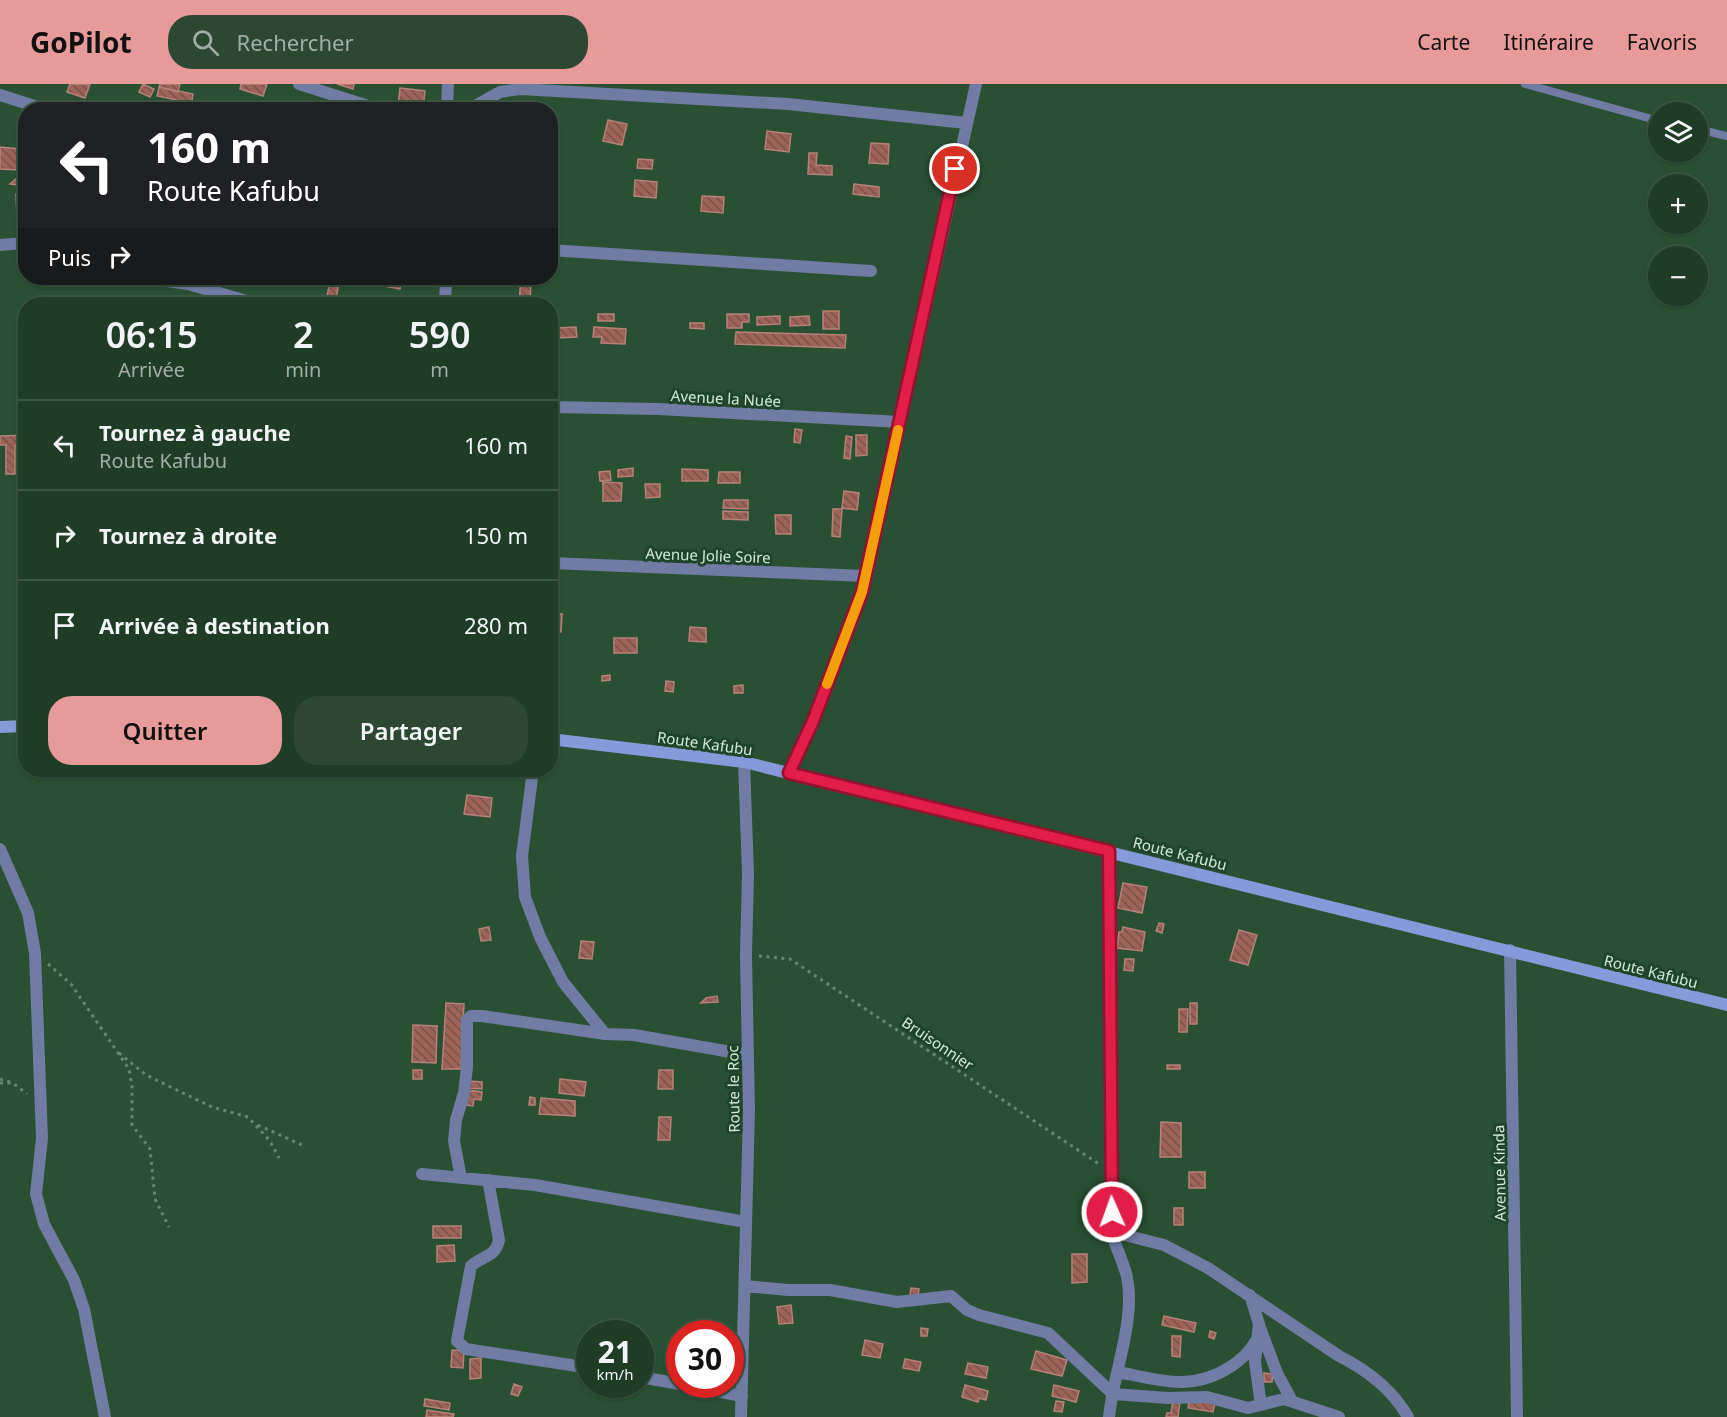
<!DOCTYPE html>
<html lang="fr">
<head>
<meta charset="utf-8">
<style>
	:root { --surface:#1f3c26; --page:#2c4732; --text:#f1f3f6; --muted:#a1ada7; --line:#3c5643; --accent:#e69b98 }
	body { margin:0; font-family:"Noto Sans",sans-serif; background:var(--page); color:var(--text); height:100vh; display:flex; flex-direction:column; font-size:22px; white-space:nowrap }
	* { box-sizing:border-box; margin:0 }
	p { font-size:20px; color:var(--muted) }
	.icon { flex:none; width:33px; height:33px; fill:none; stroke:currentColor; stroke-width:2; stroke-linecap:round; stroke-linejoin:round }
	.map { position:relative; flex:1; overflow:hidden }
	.sheet { position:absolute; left:18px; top:213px; width:540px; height:480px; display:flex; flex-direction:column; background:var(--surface); border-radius:24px; box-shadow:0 2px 4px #0004,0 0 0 2px var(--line) }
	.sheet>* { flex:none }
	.hud { position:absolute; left:18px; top:18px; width:540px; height:183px; border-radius:24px; box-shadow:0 2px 4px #0004,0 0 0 2px var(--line); background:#202124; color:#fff; overflow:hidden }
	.buttons { position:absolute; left:1648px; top:18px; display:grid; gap:12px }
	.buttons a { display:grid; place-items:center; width:60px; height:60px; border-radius:50%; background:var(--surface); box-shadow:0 2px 4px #0004,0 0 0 2px var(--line); font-size:30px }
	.speed { position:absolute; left:576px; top:1236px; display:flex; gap:12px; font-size:30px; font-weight:700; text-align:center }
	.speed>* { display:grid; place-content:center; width:78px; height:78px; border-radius:50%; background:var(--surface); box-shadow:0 2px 4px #0004,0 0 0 2px var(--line); line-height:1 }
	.speed small { font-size:15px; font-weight:400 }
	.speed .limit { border:9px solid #d22; background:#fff; color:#111 }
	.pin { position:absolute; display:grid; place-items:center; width:51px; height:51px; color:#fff; margin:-26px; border:3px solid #fff; border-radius:50%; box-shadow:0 2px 6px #0007 }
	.me { position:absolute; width:66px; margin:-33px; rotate:358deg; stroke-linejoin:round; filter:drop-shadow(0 0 4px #0008) }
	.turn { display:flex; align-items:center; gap:21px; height:126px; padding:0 30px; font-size:27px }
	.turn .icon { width:78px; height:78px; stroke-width:2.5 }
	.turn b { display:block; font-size:42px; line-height:51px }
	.then { display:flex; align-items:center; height:57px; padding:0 30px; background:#0003; gap:12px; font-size:22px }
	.eta { display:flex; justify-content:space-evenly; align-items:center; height:102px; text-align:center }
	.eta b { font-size:36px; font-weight:600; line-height:42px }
	.button { display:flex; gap:12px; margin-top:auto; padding:12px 30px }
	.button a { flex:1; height:69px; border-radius:24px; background:var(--accent); color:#111; font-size:24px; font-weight:600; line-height:69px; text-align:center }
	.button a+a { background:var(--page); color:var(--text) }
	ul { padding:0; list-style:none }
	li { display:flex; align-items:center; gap:18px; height:90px; padding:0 30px; border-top:2px solid var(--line) }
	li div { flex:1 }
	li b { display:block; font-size:22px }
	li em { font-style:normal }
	header { display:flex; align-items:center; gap:36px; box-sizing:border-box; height:84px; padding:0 30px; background:var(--accent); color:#111 }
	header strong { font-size:28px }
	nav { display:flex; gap:33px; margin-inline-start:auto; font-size:21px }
	.search { width:420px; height:54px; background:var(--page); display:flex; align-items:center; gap:15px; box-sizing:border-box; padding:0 21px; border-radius:24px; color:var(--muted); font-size:22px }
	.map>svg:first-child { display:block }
	.building { fill:url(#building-back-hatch); stroke:#b68278; stroke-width:1.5 }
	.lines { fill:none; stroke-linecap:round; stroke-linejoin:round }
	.path { stroke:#67886f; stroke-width:3; stroke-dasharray:3 4.5; stroke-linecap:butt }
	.lane { stroke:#707ca4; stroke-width:8 }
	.street { stroke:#707ca4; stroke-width:12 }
	.secondary { stroke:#8699d9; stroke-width:12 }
	.route-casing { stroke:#92132f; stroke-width:15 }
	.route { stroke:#e11d48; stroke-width:10 }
	.slow { stroke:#f59e0b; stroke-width:10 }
	.labels { text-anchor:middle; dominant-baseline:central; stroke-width:6; stroke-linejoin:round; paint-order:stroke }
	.street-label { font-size:15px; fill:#d3e9d8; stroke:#1e4529 }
</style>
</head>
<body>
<header>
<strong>GoPilot</strong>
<div class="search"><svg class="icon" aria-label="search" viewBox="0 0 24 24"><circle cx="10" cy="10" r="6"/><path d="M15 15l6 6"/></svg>Rechercher</div>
<nav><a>Carte</a><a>Itinéraire</a><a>Favoris</a></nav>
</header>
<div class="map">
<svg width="1727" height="1333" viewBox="0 0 1727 1333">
	<defs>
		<pattern id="building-back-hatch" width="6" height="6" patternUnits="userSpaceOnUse" patternTransform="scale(1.5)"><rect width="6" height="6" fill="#9e6257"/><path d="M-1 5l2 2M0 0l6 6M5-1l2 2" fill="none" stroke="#73554d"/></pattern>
	</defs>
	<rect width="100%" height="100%" fill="#295033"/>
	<path class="building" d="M70,0h20l-5,14 -18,-6z
		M143,0l11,5 -4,8 -11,-5z
		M160,0h20l-2,8 -19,-5z
		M241,0h26l-4,12 -23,-7z
		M337,0h17l-1,5z
		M159,3l34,7 -2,12 -10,-2 -1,5 -4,-1 1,-8 -20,-4z
		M400,4l25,3 -2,18 -25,-3z
		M235,19l16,4 -1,3h-17z
		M210,20l18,6h-20z
		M23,28l3,1v22l-8,-2z
		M608,36l19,4 -5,21 -19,-4z
		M767,47l24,3 -2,18 -24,-3z
		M871,59l18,1 -1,20 -19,-1z
		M0,63l20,2 -1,21 -19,-1z
		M809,69h8l-1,12 16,1v9l-24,-1z
		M638,75l15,1 -1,9 -15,-1z
		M23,89h3v13l-16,-2z
		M635,96l22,2 -1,16 -22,-2z
		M854,100l25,3v10l-26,-3z
		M16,110l10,1 -1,22h-8z
		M702,112l22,1 -1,16 -22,-2z
		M331,194h9l-4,20 -9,-2z
		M385,194l17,2 -2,9 -17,-3z
		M500,194h16l-1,8 -15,-2z
		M521,194h10l-1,26h-11z
		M188,212h6v8h-7z
		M823,227h16v18h-16z
		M598,230h16v7h-16z
		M727,230h22v8h-7v6h-15z
		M780,232v8l-23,1v-8z
		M809,232l1,9 -20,1v-9z
		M690,239h14v6l-14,-1z
		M576,243l1,10 -20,1 -1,-10z
		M594,243l32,2 -1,15 -24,-1 1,-6h-9z
		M736,248l110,3 -1,13 -110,-4z
		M550,339h8l-1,31h-7z
		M795,345l7,1 -2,13 -6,-1z
		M26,351v11h-11v28h-9v-29h-6v-9z
		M856,351h11v20l-11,1z
		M846,352l6,1 -2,22 -6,-1z
		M550,377h7v16h-7z
		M633,384v8l-15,1v-7z
		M682,385l26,1v11h-26z
		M610,387l1,9 -11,1 -1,-9z
		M719,388h21v11h-22z
		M603,398l19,1 -1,18h-18z
		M645,400h15v13l-14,1z
		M844,407l15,2 -2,17 -15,-2z
		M724,416h24v9l-25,-1z
		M833,425h9l-2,28 -8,-1z
		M723,427l25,1v8l-25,-1z
		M775,431h16v19h-15z
		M550,529l12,1 -1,18 -11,-1z
		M690,543l16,1v14l-17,-1z
		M614,554h23v15h-23z
		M610,591v5l-8,1v-5z
		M666,597l8,1 -1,10 -8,-1z
		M743,601v8h-9v-7z
		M467,711l25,3 -2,19 -26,-3z
		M1123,799l24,4 -5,26 -24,-5z
		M1159,839l5,1 -2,9 -6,-2z
		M489,843l2,13 -10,1 -2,-12z
		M1123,843l22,5 -3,19 -25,-3 2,-16h3z
		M1239,846l18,5 -9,30 -18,-5z
		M581,857l13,1 -2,17 -13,-1z
		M1125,875h9l-1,12 -9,-1z
		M717,912l1,6 -17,1 5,-5z
		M446,919l18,1 -3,65h-19z
		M1190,919h7v21h-7z
		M1179,925h9l-1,23h-8z
		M413,941l24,1 -1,37 -24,-1z
		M1167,981h13v4h-13z
		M413,986h9v9h-9z
		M659,986h14v19h-15z
		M560,995l26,3 -2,14 -25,-3z
		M468,997l14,1v7l-15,-1z
		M467,1006l15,2 -1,8 -7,-1 -1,7 -7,-1z
		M530,1013l5,1v7h-6z
		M541,1014l34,3v15l-36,-2z
		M659,1033h12l-1,23h-12z
		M1161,1038l20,1v34h-21z
		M1189,1088h16v16h-16z
		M1174,1124h9v17h-9z
		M433,1142h28v12h-28z
		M454,1161l1,16 -18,1v-16z
		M1072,1170h15v28l-15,1z
		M911,1204l8,1 -1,7 -8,-1z
		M791,1221l2,18 -14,1 -2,-17z
		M1164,1232l32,7 -2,9 -32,-7z
		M921,1244l7,1 -1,7h-6z
		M1210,1247l6,2 -2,6 -5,-2z
		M1172,1252h9l-1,21 -8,-1z
		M865,1256l18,4 -3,14 -18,-3z
		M452,1266l12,1 -1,17 -12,-1z
		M1036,1267l31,9 -5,16 -31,-7z
		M481,1274v20l-11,1v-20z
		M905,1275l16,3 -2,9 -16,-3z
		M968,1279l20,4 -2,11 -21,-4z
		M1264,1289l9,1 -1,8h-8z
		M514,1300l8,3 -4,9 -7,-2z
		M965,1301l23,6 -2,9 -7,-2 -1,4 -16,-5z
		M1054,1301l25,6 -3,11 -24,-6z
		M1190,1314l25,5 -2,9 -25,-4z
		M425,1315l25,4 -1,7 -25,-4z
		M1173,1316l7,1 -2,16h-12l1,-4h4z
		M1056,1317l8,1 -2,10 -8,-1z
		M427,1326l27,4 -1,3h-27z"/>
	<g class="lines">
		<path class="path" d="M759,872l31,3 309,205
			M48,880l23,20 58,85 3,17v39l18,24 5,50 14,28
			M119,969l27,22 66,32 36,10 22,24 9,17
			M0,995l10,3
			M0,999h13l14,11
			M258,1041l44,20"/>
		<path class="lane" d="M1525,0l134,37
			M1698,45l29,7"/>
		<path class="street" d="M299,0l82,26
			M0,11l47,15
			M447,26l1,-26
			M468,26l32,-18 20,-3 268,15 178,19
			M0,161l26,-2
			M550,166l321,21
			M146,194l42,6 69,20
			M445,220l1,-26
			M550,323l108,2 242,13
			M550,479l315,13
			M533,686l-11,86 3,41 15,40 23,45 42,52 29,1 114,20
			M789,689l24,-52 49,-129 114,-508
			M0,765l28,64 7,40 7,185 -6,56 8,30 30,56 10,29 21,108
			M1109,767l4,386c4,13 11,27 14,40 9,43 -14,97 -18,140
			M1510,866l7,467
			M422,1090l113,11 211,37
			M461,1094l-7,-37 2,-21 8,-27 3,-26v-47l4,-4h11l123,18
			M488,1096l11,60c-3,17 -17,16 -28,26l-14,75 9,8 124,19
			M1113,1148l51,13 44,23 131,88c28,14 53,33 69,61
			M745,1202l43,4h42l67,12 54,-6 16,14 12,5 69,18 65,61 55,4 39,-1 41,11 36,-9 55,18
			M1250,1211l9,29 -4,38 6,43
			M1259,1241l18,48 15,28
			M1118,1288c42,8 73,20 112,-5 11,-7 19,-14 25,-25
			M640,1293l40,7
			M681,1300l61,12
			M741,1333l8,-306 -3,-156 2,-81 -4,-112"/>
		<path class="secondary" d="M0,643l26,-1
			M550,655l194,23 983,243"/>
	</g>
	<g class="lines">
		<defs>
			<path id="route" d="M955,85l-93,423 -49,129 -24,52 320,78 3,361"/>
		</defs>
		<use href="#route" class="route-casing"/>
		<use href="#route" class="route"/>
		<path class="slow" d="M827,600l35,-92 36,-162"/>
	</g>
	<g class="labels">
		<g class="street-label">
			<text transform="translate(726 314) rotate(3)">Avenue la Nuée</text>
			<text transform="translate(708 471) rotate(2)">Avenue Jolie Soire</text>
			<text transform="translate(705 659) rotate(8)">Route Kafubu</text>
			<text transform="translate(1180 769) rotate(14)">Route Kafubu</text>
			<text transform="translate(1651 887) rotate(14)">Route Kafubu</text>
			<text transform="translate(938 959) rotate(34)">Bruisonnier</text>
			<text transform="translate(733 1005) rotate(-91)">Route le Roc</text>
			<text transform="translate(1499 1089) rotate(-91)">Avenue Kinda</text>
		</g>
	</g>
</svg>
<div class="buttons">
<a><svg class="icon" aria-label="layers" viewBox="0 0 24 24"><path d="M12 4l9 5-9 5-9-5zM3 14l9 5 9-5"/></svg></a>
<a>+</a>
<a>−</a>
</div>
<div class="speed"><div>21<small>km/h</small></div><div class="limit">30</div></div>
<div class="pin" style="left:955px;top:85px;background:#d93025"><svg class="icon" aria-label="arrive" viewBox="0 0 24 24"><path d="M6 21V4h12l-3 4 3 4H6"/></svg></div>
<svg class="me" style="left:1112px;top:1128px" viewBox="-20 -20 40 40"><circle r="17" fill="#e11d48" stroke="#fff" stroke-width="3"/><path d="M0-11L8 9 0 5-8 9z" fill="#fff"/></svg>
<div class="hud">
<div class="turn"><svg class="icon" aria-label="left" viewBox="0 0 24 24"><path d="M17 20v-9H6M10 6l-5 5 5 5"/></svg><div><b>160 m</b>Route Kafubu</div></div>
<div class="then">Puis<svg class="icon" aria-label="right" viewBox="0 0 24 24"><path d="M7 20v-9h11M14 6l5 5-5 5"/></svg></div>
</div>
<section class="sheet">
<div class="eta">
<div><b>06:15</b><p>Arrivée</p></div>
<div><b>2</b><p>min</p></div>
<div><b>590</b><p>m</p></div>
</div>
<ul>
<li><svg class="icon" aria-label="left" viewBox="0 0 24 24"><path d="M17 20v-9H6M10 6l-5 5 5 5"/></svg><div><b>Tournez à gauche</b><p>Route Kafubu</p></div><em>160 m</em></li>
<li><svg class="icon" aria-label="right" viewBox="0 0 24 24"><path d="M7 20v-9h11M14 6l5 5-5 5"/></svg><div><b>Tournez à droite</b></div><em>150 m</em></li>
<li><svg class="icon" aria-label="arrive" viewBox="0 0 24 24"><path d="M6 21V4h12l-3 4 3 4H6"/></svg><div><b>Arrivée à destination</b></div><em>280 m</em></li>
</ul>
<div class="button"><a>Quitter</a><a>Partager</a></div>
</section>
</div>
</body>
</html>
